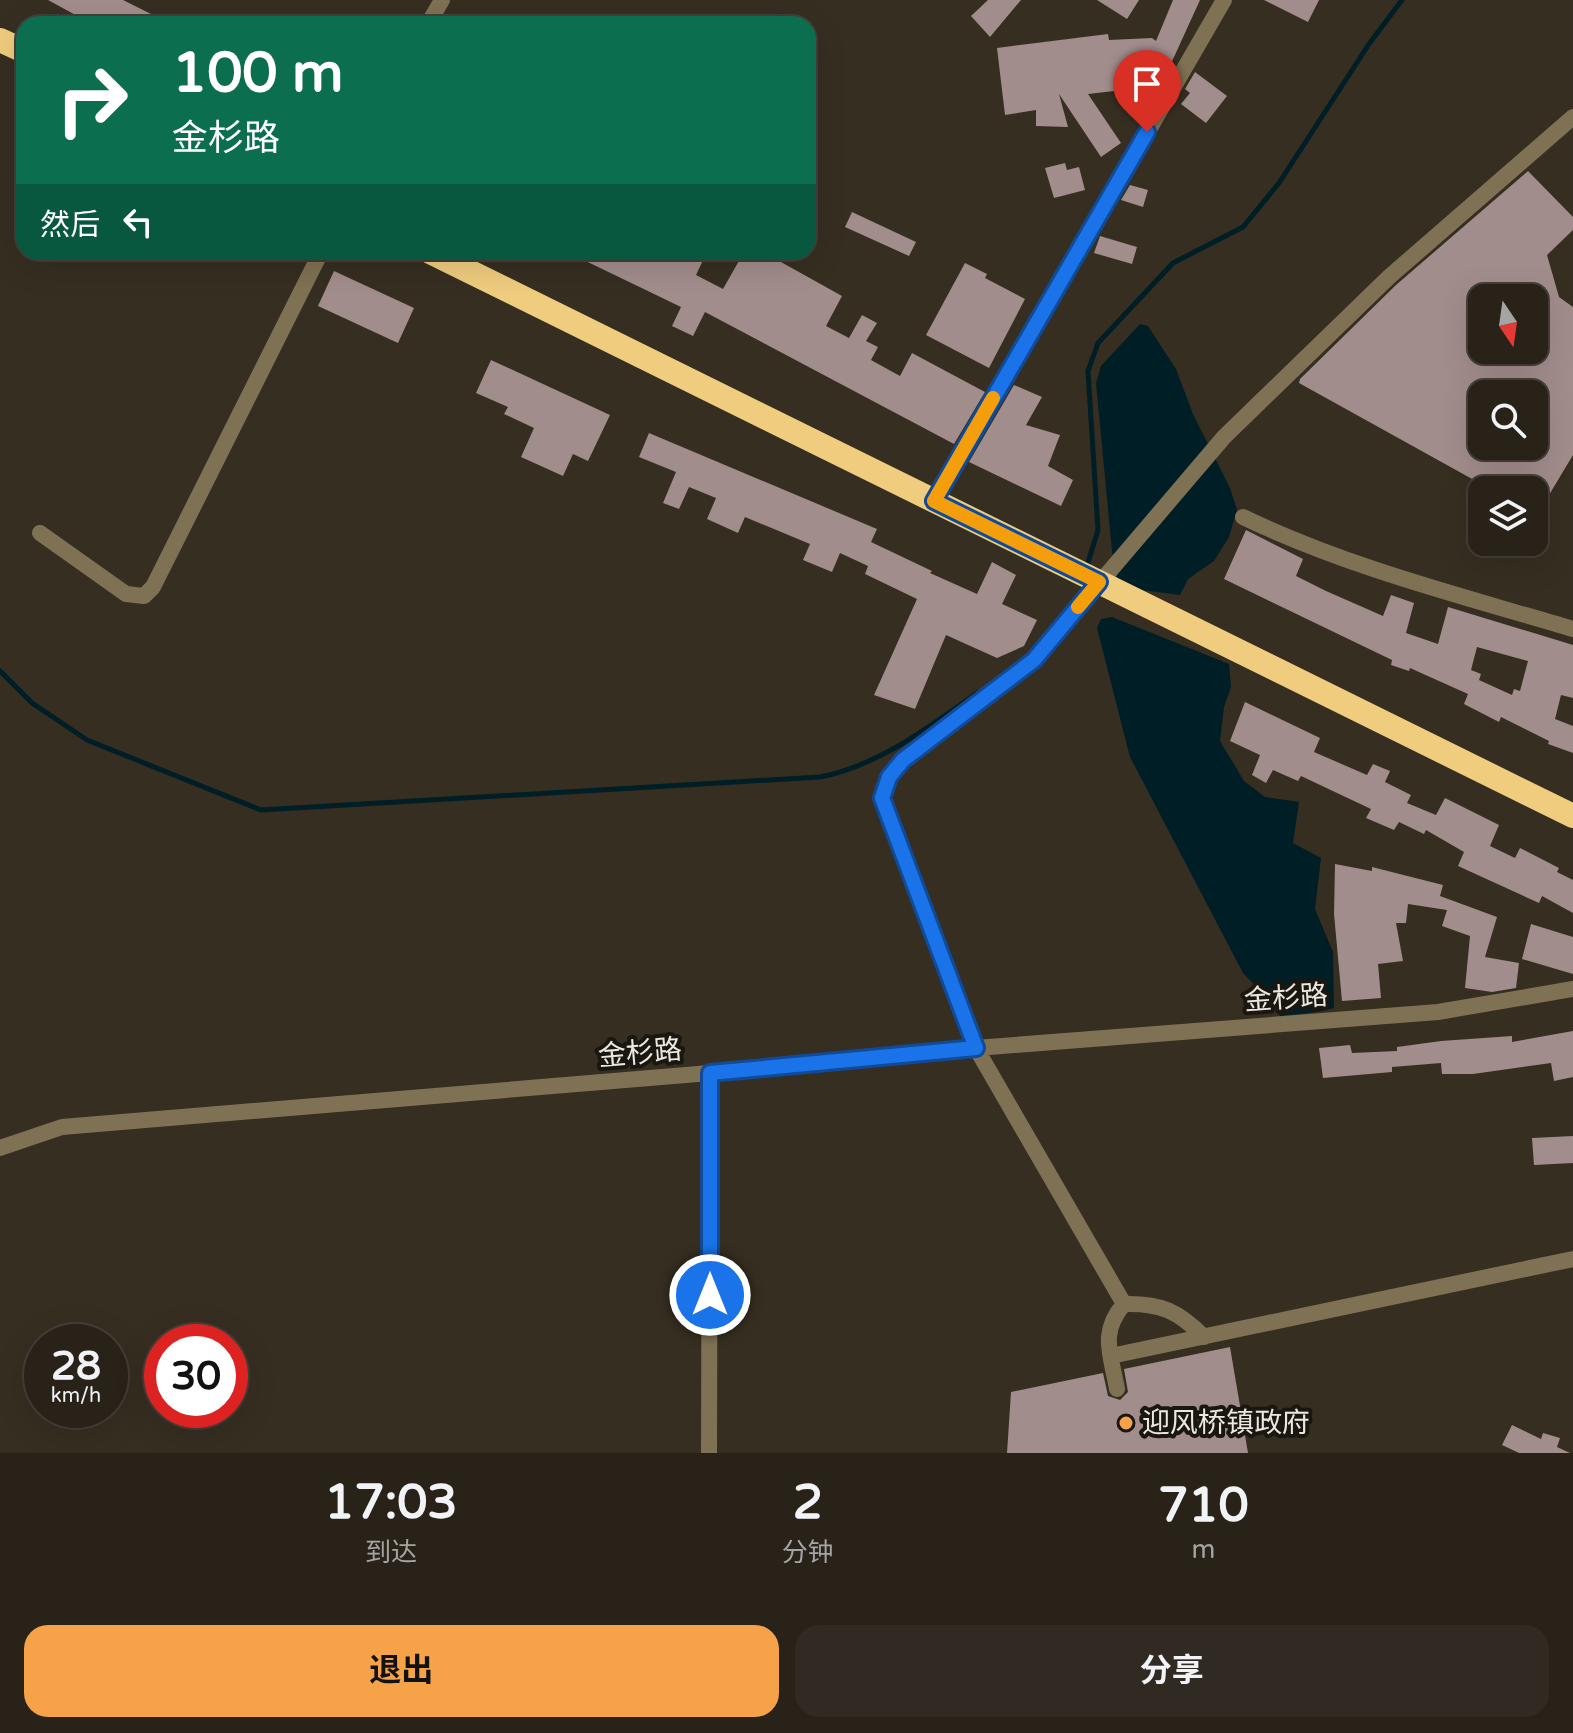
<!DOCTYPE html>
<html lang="zh">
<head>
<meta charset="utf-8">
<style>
	:root { --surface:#282219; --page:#302a22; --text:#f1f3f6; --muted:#a5a4a2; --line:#443f38; --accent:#f6a248 }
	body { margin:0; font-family:"Varela Round","Noto Sans SC",sans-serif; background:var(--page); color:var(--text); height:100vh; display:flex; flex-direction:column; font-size:30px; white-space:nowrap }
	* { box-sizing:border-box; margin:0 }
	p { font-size:26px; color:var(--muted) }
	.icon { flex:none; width:44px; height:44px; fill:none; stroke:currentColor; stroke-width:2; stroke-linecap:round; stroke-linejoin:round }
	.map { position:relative; height:1453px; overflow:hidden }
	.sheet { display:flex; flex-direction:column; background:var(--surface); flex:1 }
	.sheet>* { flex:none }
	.banner { position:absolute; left:16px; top:16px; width:800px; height:244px; border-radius:24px; box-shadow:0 8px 32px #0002,0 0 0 2px var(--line); background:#0b6e4f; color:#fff; overflow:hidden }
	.needle { width:52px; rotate:167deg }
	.fabs { position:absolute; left:1468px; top:284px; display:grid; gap:16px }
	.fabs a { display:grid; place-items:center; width:80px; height:80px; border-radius:16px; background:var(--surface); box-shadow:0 8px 32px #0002,0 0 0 2px var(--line); font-size:40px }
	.speed { position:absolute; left:24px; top:1324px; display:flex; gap:16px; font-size:40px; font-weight:700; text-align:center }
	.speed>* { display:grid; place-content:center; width:104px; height:104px; border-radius:50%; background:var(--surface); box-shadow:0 8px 32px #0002,0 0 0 2px var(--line); line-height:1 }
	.speed small { font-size:20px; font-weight:400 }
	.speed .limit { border:12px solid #d22; background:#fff; color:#111 }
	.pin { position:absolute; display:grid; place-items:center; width:68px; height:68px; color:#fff; margin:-82px -34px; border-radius:50% 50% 50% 0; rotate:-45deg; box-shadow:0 0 8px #0007 }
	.pin .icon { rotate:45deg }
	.me { position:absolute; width:88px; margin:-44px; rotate:0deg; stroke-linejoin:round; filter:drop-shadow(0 0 6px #0008) }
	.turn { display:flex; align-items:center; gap:28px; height:168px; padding:0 24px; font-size:36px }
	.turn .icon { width:104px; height:104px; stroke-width:2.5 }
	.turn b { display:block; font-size:56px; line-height:68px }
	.then { display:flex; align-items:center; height:76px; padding:0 24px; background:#0003; gap:16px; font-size:30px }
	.eta { display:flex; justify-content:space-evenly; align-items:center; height:136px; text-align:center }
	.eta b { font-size:48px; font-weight:700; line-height:56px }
	.primary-button { display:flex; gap:16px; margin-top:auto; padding:16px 24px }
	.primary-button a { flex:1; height:92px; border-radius:24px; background:var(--accent); color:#111; font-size:32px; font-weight:700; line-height:92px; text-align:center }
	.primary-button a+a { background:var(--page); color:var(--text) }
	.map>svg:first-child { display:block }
	.water { fill:#001e26 }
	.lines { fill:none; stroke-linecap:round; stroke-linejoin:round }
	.stream { stroke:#001e26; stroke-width:5 }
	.building { fill:#a18d8c; fill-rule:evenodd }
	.minor { stroke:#7f7153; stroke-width:16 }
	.highway { stroke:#efcc7e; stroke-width:24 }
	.route-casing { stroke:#114b97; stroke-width:20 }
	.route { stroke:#1a73e8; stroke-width:14 }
	.slow { stroke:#f59e0b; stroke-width:14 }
	.poi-dot { fill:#f6a248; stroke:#1a1711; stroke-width:3 }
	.labels { text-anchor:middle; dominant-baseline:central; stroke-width:8; stroke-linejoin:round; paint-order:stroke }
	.street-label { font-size:28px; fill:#ece7df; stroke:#1a1711 }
	.poi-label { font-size:28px; fill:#ece7df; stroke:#1a1711; text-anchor:start }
</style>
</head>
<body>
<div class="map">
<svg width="1573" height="1453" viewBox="0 0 1573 1453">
	<rect width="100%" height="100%" fill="#362e21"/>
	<path class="water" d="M1140,324l8,2 28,43 17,45 37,74 7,22 -8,27 -15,24 -26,18 -8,16 -46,-6 -17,-11 -5,-27 -16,-168 5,-17z
		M1112,617l117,47 2,23 -7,20 -4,34 24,40 21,16 34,5 -6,41 28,15 -6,51 18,43 1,56 -17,4 -37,4 -7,-12 -30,-31 -113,-216 -33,-129 4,-9z"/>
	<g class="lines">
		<path class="stream" d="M1086,569l12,-39 -10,-159 10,-28 75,-80 70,-36 36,-44 90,-139 33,-44
			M0,671l32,32 55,37 174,70 559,-33c58,-11 109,-50 157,-84"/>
	</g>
	<path class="building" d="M48,0h75l48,24h-79z
		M988,0h33l-31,37 -19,-21z
		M1097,0h42l-12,19z
		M1173,0h27l-36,79 -8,-4 -13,29 -29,-13 -26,3 33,49 -20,14 -42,-63 9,33 -32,-1v-16l-31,5 -8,-67 111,-14 1,6 43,-2 4,3z
		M1264,0h55l-11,22z
		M1195,72l32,24 -21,27 -25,-19 9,-11 -5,-4z
		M1065,163l2,7 12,-3 6,23 -31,8 -9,-30z
		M1528,171l45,46v13l-26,25 12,42 14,10v148l-39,65v-30h-42l-193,-107 1,-4 96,-94zM1482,298h52v52h-52zM1482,394h52v52h-52z
		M1130,185l18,5 -5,17 -22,-7z
		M852,212l64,30 -7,14 -64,-29z
		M1100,236l37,11 -5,17 -38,-11z
		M567,252h91l15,7 4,-7h30l-11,23 27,14 21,-37h19l79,44 -16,30 23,12 13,-23 15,8 -11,18 12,6 -7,13 29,16 12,-23 73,39 -31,52 -249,-132 -12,24 -21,-10 9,-19z
		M965,263l22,11 -2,4 40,21 -36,69 -63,-33z
		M334,271l80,37 -16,35 -80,-37z
		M491,360l119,55 -22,46 -15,-7 -10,22 -42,-19 13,-29 -30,-14 4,-7 -32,-14z
		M1014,385l28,12 -16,28 34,10 -12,31 25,14 -12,26 -92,-44z
		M649,433l228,96 -6,13 61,29 -2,2 47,21 15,-32 24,13 -14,29 35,16 -13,26 -27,12 -51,-23 -31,74 -41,-14 43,-96 -52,-25 3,-8 -28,-13 -8,19 -29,-12 7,-16 -65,-27 -7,16 -31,-14 9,-21 -27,-11 -10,22 -16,-6 13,-31 -37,-15z
		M1246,530l57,29 -7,17 30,15 57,25 8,-21 23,8 -8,30 32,11 10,-37 125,38v53l-12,-3 -6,24 18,7v27l-25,-9 1,-3 -48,-24 -2,5 -35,-18 4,-10 -58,-26 -1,3 -18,-6 1,-5 -168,-81zM1477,647l51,14 -8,30 -6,-2 -2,6 -33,-15 2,-6 -10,-4z
		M1245,702l75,36 -6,14 53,23 6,-11 17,7 -5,11 26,13 -4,8 29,12 9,-17 54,27 -9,21 25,12 5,-10 39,20 -2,4 16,8v33l-31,-17 -3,7 -81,-37 6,-14 -38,-22 -2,4 -25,-12 -5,8 -28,-12 5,-9 -70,-33 -3,5 -25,-11 -7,13 -14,-8 8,-20 -30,-14z
		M1335,864l37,7v-4l71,18 -3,11 57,21 -12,40 34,6 -3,25 -24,4 -27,-4 5,-52 -28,-10 5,-16 -39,-6 -2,19h-10l7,38 -25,3 3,34 -39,3 -8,-87z
		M1531,924l42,13v37l-51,-15z
		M1573,1031v46l-19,4 -3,-18 -78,11h-31l-1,-11 -49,4v5l-69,6 -4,-30 31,-3 2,8 45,-2v-4l44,-6 71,-5v6z
		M1573,1136v27l-39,2 -2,-27z
		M1230,1347l18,106h-241l4,-61 92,-19 5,23 12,4 8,-8 -4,-23z
		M1512,1425l29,14 2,-6 17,5 -3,9 13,6h-51l-17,-8z"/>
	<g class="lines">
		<path class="minor" d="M428,24l14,-24
			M934,501l290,-501
			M1243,517c104,50 219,79 330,112
			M40,533l86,61 18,2 9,-9 168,-335
			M0,1148l62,-21 648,-54 266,-25 462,-36 135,-23
			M1124,1304l-148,-256 -94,-250 7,-21 14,-17 131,-100 190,-223 165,-160 184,-160
			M1111,1356l462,-97
			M1117,1389c-6,-35 -18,-56 7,-85 37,-1 54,7 80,33
			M709,1453l1,-380"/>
		<path class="highway" d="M0,40l24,11
			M430,252l1143,564"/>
	</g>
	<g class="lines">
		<defs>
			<path id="route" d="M710,1295v-222l266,-25 -94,-250 7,-21 14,-17 131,-100 65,-78 -165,-81 213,-369"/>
		</defs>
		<use href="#route" class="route-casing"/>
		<use href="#route" class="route"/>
		<path class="slow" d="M993,398l-59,103 165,81 -21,25"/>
	</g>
	<circle class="poi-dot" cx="1126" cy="1423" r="8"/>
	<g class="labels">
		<g class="street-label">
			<text transform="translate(1286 998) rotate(-4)">金杉路</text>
			<text transform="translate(640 1053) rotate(-5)">金杉路</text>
		</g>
		<g class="poi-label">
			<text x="1142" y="1423">迎风桥镇政府</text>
		</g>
	</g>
</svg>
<div class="fabs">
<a><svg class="needle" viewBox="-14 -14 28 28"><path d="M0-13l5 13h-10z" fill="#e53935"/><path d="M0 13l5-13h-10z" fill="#a5a4a2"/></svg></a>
<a><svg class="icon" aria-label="search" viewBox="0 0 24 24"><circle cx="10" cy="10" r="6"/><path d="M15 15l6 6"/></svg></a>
<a><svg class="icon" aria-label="layers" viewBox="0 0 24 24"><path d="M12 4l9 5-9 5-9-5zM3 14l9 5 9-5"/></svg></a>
</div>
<div class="speed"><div>28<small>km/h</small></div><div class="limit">30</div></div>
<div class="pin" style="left:1147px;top:132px;background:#d93025"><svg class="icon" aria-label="arrive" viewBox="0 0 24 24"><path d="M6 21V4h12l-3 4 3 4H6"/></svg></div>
<svg class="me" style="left:710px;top:1295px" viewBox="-20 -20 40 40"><circle r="17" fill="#1a73e8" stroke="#fff" stroke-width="3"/><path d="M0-11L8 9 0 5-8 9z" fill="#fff"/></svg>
<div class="banner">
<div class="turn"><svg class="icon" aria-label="right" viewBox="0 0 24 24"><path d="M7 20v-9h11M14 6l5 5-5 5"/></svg><div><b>100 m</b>金杉路</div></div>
<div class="then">然后<svg class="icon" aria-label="left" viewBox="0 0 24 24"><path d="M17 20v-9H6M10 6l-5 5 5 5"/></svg></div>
</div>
</div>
<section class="sheet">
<div class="eta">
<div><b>17:03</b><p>到达</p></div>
<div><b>2</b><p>分钟</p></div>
<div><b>710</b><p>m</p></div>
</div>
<div class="primary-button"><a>退出</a><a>分享</a></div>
</section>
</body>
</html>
